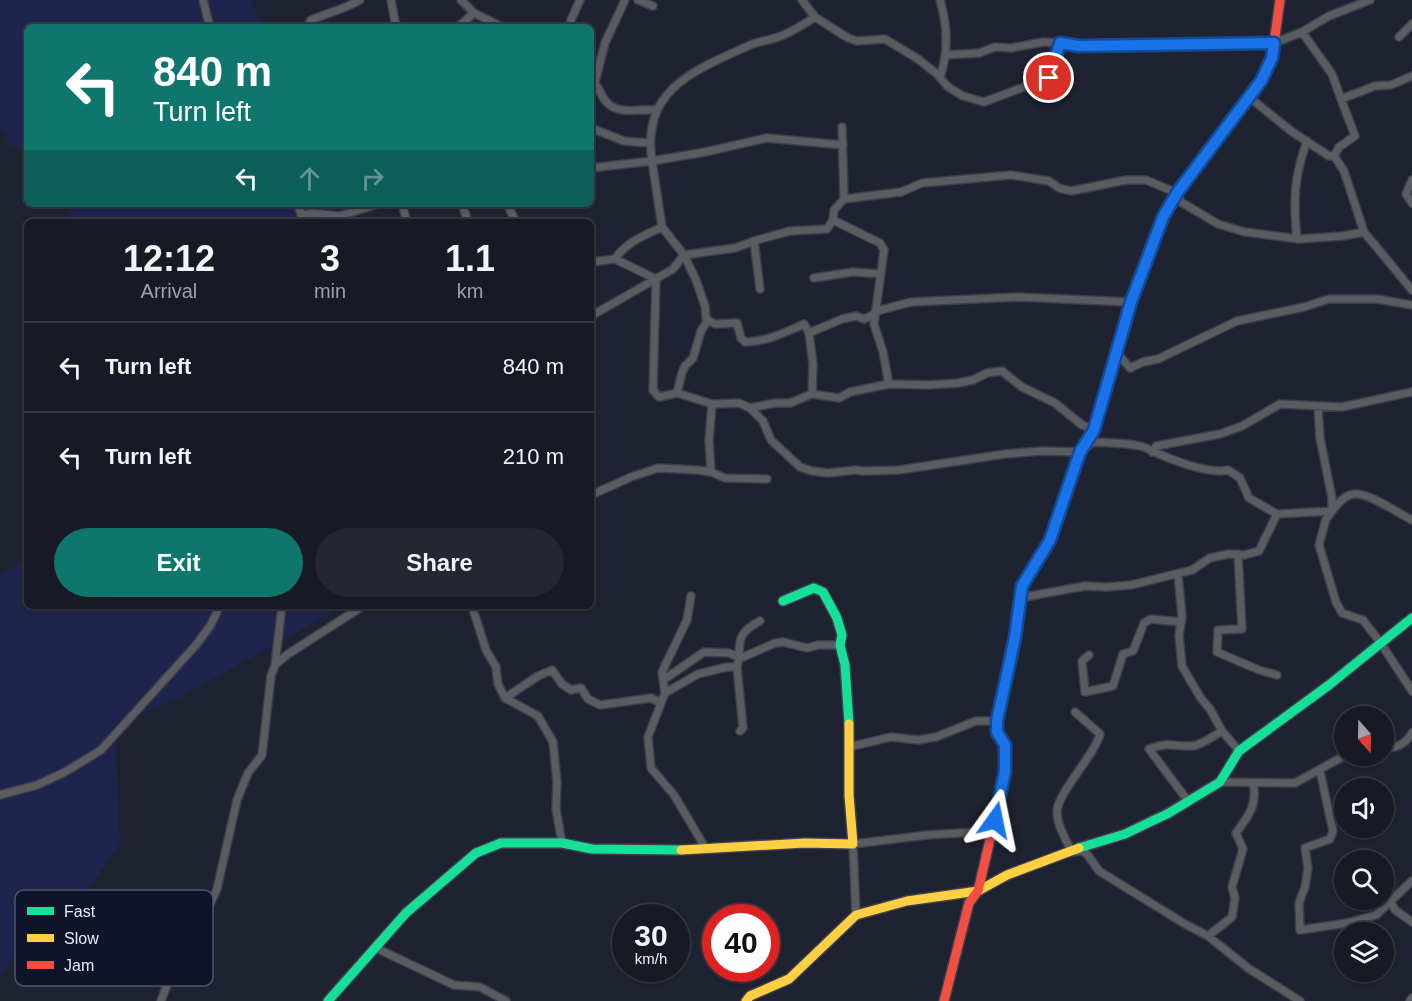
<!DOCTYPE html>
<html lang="en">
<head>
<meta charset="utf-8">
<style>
	:root { --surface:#171a24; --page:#242731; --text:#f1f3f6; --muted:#9ea1a6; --line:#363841; --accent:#0f766e }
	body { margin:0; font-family:Helvetica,sans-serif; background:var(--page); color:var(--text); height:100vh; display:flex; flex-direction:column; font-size:22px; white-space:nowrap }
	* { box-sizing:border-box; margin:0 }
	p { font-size:20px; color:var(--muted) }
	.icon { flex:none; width:33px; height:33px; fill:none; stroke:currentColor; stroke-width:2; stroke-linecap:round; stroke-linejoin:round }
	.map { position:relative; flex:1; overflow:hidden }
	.panel { position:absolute; left:24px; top:219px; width:570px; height:390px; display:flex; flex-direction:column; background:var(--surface); border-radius:9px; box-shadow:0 2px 4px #0004,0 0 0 2px var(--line) }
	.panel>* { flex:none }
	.guide { position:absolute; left:24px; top:24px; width:570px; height:183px; border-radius:9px; box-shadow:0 2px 4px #0004,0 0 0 2px var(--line); background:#0f766e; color:#fff; overflow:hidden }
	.needle { width:39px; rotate:160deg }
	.tools { position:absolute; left:1334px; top:706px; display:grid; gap:12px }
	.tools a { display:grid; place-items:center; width:60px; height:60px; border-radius:50%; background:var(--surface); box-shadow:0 2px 4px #0004,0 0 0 2px var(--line); font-size:30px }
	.speed { position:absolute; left:612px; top:904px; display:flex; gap:12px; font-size:30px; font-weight:700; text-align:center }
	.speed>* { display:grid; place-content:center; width:78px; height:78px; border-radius:50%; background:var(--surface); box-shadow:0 2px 4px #0004,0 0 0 2px var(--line); line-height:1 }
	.speed small { font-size:15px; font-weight:400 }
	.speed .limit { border:9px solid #d22; background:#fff; color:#111 }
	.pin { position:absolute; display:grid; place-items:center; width:51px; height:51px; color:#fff; margin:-26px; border:3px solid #fff; border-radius:50%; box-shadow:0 2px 6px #0007 }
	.me { position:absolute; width:66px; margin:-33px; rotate:12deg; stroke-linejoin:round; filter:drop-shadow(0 0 4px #0008) }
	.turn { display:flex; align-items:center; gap:21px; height:126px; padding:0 30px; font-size:27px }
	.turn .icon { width:78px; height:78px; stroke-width:2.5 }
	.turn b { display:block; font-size:42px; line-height:51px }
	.lanes { display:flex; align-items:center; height:57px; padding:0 30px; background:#0003; justify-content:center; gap:30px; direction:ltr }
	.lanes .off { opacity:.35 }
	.eta { display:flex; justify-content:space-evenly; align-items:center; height:102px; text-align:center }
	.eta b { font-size:36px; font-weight:700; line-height:42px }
	.cta { display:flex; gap:12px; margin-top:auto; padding:12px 30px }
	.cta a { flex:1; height:69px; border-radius:36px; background:var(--accent); color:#fff; font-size:24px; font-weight:700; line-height:69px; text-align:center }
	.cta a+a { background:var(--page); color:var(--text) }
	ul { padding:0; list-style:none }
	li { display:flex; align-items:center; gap:18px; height:90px; padding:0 30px; border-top:2px solid var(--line) }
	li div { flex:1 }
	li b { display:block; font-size:22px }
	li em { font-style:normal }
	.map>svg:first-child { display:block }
	.green { fill:#1f244d }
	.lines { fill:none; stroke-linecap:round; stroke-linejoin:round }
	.street-casing { stroke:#3d3f4b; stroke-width:10 }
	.fast-casing { stroke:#3d3f4b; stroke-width:12 }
	.slow-casing { stroke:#3d3f4b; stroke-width:12 }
	.jam-casing { stroke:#3d3f4b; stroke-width:12 }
	.street { stroke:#5a5c62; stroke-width:7 }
	.fast { stroke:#16e098; stroke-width:9 }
	.slow { stroke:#ffcf43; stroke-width:9 }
	.jam { stroke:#f24e42; stroke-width:9 }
	.route-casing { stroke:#114b97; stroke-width:15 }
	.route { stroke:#1a73e8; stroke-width:10 }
	.key { fill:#10142b; stroke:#50546a; stroke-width:1.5 }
	.key-label { font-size:16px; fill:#e7ebfc }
</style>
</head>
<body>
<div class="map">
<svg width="1412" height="1001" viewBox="0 0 1412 1001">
	<rect width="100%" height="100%" fill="#1f2230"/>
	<path class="green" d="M0,0h251l11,27h-235v123l-17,-5 -10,-17z
		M70,204h278l13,18h-294z
		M27,560v46h317l-171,95 -58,22 5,121 -62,89 -48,28 -10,15v-402z"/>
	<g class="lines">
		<defs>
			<path id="street" d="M203,0l7,27
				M391,0l5,27
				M461,0l13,13 28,14
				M638,0l15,6
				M802,0l13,17 33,21 9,3 28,-2 33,20 19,15 11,13 15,9 21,6 40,-15h19l6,-9 11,-35 19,3 195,-3 28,-11 27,-16 41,-16
				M815,17c-13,8 -25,17 -40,21 -9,3 -19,4 -27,8 -55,25 -107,44 -96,115l53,-9 62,-14 76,7
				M308,27l3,-7c16,-7 34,-11 49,-20
				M458,27l16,-14
				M570,27l1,-7 9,-20
				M1302,32l30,42 9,25 34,-13 16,-1 21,-9
				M1399,37l13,-13
				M945,55l34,-2 16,-6 16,1 32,-6 17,1
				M937,74h4c8,-25 6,-50 -1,-74
				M591,80c7,4 9,13 13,19 12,18 35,9 53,11
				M595,82l10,-39 20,-43
				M1249,97l42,34 38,25h5l10,15 20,61 48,58
				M842,127l2,72
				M591,128l33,13 25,2
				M1334,156l5,-9 16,-11 -14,-37
				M591,168l61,-7 10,66 22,28 12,25 9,26 1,13 9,5 22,-1 4,15 4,4c21,0 41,-10 59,-18l5,9 33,-14 14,-3 8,3 7,-3 6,-5 34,-9 108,-5 111,5
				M1412,180l-6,14 6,9
				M297,204l8,18
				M402,204l5,18
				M462,204l6,18
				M507,204l9,18
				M301,215l11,-2 27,3 39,-12
				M833,220l47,23 4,7 -10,74 9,28 6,32 39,1 30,-2 15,-3 14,-7 15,-2 20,16 33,16 27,22 12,5
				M1297,239c-4,-37 -3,-63 10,-98
				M754,241l6,48
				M615,259c11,-17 30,-24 47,-32
				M591,262l24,-3 41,20 -3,111 6,7 18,-4 35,11 27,-1 11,5 25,-5h15l22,-9 27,4 11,-6 39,-8
				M814,278l39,-6 28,2
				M591,316l82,-47 11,-14 51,-7 22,-8 33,-9 37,-2 6,-9 1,-10 10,-11 57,-7 21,-9 89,-8 38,6 10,7 12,3 55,-11h20l31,13 4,9 37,22 27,8 54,7 44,-3 21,-4
				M809,333l4,31 -1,30
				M1117,353l13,15 13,-6 15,-3 79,-38 67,-14 25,-8h48l35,6
				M677,393l5,-20 3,-7 8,-8 8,-27 7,-11
				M1318,407l2,31 12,60v13l-6,8 -7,26 17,57 6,11 21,7 17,22 32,49
				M750,408l13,13 8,19 29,27 12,4 16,2 27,-3 8,1 36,-1 106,-16 37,-3 38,1 13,-10c12,1 46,1 55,7 19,9 60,26 80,21l12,8 9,20 28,16 55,-3c6,-7 12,-16 22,-17 14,-2 45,20 58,26
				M1152,452l4,-6 64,-12 22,-8 38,-22 62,3 70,-15
				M711,472l-2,-32 3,-36
				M591,495l40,-18 27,-9 40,2 13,2 14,6 42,1
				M1238,554l4,75 -24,1 -1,22 42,18 18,5
				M1178,574l4,43 -3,18 3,31 18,31 10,12 12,22 17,20
				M1019,598l66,-12 22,1 24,-2 61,-15 18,-12 18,-4 16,1 15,-4 18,-37
				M472,606l14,44 10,17 2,17 7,14 33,18 15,26 4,40 -1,27 6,34
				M1089,655l-7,6 3,31 28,-6 10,-32 10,-3 11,-28 7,-4 30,3
				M275,665l7,-59
				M737,667l6,61 -3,3
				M663,680l-1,-8 25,-52 4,-24
				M665,693l-2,-13 41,-28 25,1 12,5 34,-15 8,-1 24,6 11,-3h22
				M505,698l33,-22 14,-6 10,14 9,6 10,-2 7,11 12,6 51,-7 10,5
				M1075,712l25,22c-5,21 -43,59 -43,78 0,13 9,28 15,40l10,-1 5,3 12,17 86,53 23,12 40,32 52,33
				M849,747l42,-10 27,3 18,-3 40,-16h21
				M1383,749c13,-1 22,-4 29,-16
				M1320,771l13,60 -3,8 -25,9 3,20 -3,19 -6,16 1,27 47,-7 29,-8 36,-34
				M1220,782l75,1 49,-27
				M0,795l37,-10 28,-13 36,-22 95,-105 14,-19 10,-20
				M1188,801l-39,-52c21,-8 23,-2 43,-3 10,-1 21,-10 30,-15
				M706,849l-32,-54 -23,-27 -3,-31 17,-44 33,-19 29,-7h10c6,-24 -5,-31 23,-46
				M1391,902l4,8 17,12
				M856,915l-3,-71 74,-9 64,-4
				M1208,936l24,-19 3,-19 -3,-11 11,-38 -7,-16c12,-16 22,-29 17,-49
				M376,948l78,37 26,2 26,14
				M161,1001l6,-16 17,-24 33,-72 20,-89 11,-27 14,-18 9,-79 4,-11 13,-11 75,-48
				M1410,1001l2,-3"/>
			<path id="fast" d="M1031,572l19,-32 30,-88 14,-22 35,-123
				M783,601l31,-13 9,4 14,26 5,17 -2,10 5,20 4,59
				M1079,848l46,-14 44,-21 51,-31 19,-31 90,-66 83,-67
				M328,1001l78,-88 70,-60 25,-10h61l30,6 89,1"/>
			<path id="slow" d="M681,850l124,-7 48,1 -4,-49v-71
				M746,1001l4,-5 39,-17 67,-64 51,-14 71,-10 29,-16 72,-27"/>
			<path id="jam" d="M1129,307l34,-90 14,-24 84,-112 11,-23 8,-58
				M944,1001l25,-98 9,-12 28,-120 -1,-26 -8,-13v-11l18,-84 7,-50 9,-15"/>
		</defs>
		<use href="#street" class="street-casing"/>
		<use href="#fast" class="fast-casing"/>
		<use href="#slow" class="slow-casing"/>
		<use href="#jam" class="jam-casing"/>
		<use href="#street" class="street"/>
		<use href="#fast" class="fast"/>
		<use href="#slow" class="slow"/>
		<use href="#jam" class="jam"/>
	</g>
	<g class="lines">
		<defs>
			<path id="route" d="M995,820l10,-49v-26l-8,-13v-11l18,-84 7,-51 28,-46 30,-88 14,-22 37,-128 32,-85 14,-24 84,-112 11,-23 2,-15 -195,3 -19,-3 -11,35"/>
		</defs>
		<use href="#route" class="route-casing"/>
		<use href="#route" class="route"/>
	</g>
	<rect x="15" y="890" width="198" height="96" rx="9" class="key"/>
	<rect x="27" y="907" width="27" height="8" fill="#16e098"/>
	<rect x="27" y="934" width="27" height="8" fill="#ffcf43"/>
	<rect x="27" y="961" width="27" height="8" fill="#f24e42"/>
	<g class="key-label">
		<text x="64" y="917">Fast</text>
		<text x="64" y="944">Slow</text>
		<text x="64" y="971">Jam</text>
	</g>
</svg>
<div class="tools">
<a><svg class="needle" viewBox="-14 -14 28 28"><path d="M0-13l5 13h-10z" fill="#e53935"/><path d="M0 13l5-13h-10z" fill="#9ea1a6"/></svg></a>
<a><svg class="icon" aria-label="sound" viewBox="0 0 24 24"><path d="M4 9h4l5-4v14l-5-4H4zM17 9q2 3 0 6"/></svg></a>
<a><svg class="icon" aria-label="search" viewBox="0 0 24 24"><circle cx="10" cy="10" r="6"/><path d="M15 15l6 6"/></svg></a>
<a><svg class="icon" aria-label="layers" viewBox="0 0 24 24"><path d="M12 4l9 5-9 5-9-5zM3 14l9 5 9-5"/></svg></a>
</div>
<div class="speed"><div>30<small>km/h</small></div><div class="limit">40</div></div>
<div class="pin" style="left:1049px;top:78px;background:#d93025"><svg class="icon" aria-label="arrive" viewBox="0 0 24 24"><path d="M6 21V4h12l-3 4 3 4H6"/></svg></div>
<svg class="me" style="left:995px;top:820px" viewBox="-20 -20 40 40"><path d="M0-17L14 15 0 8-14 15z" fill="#1a73e8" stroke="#fff" stroke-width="4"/></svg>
<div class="guide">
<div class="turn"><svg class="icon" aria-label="left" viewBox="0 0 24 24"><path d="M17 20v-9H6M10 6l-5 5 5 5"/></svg><div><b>840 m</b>Turn left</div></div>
<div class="lanes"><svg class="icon" aria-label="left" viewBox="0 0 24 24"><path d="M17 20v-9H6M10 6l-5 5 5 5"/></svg><svg class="icon off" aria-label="ahead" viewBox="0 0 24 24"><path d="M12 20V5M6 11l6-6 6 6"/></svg><svg class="icon off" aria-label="right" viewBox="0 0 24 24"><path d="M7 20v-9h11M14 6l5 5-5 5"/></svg></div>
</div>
<section class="panel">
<div class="eta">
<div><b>12:12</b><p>Arrival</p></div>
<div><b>3</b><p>min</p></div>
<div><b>1.1</b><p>km</p></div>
</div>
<ul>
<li><svg class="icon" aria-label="left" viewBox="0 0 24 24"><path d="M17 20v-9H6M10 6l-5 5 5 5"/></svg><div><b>Turn left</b></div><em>840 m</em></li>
<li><svg class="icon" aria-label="left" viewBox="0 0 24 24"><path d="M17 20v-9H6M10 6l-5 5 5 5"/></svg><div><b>Turn left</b></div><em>210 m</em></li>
</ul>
<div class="cta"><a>Exit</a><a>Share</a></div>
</section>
</div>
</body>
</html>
